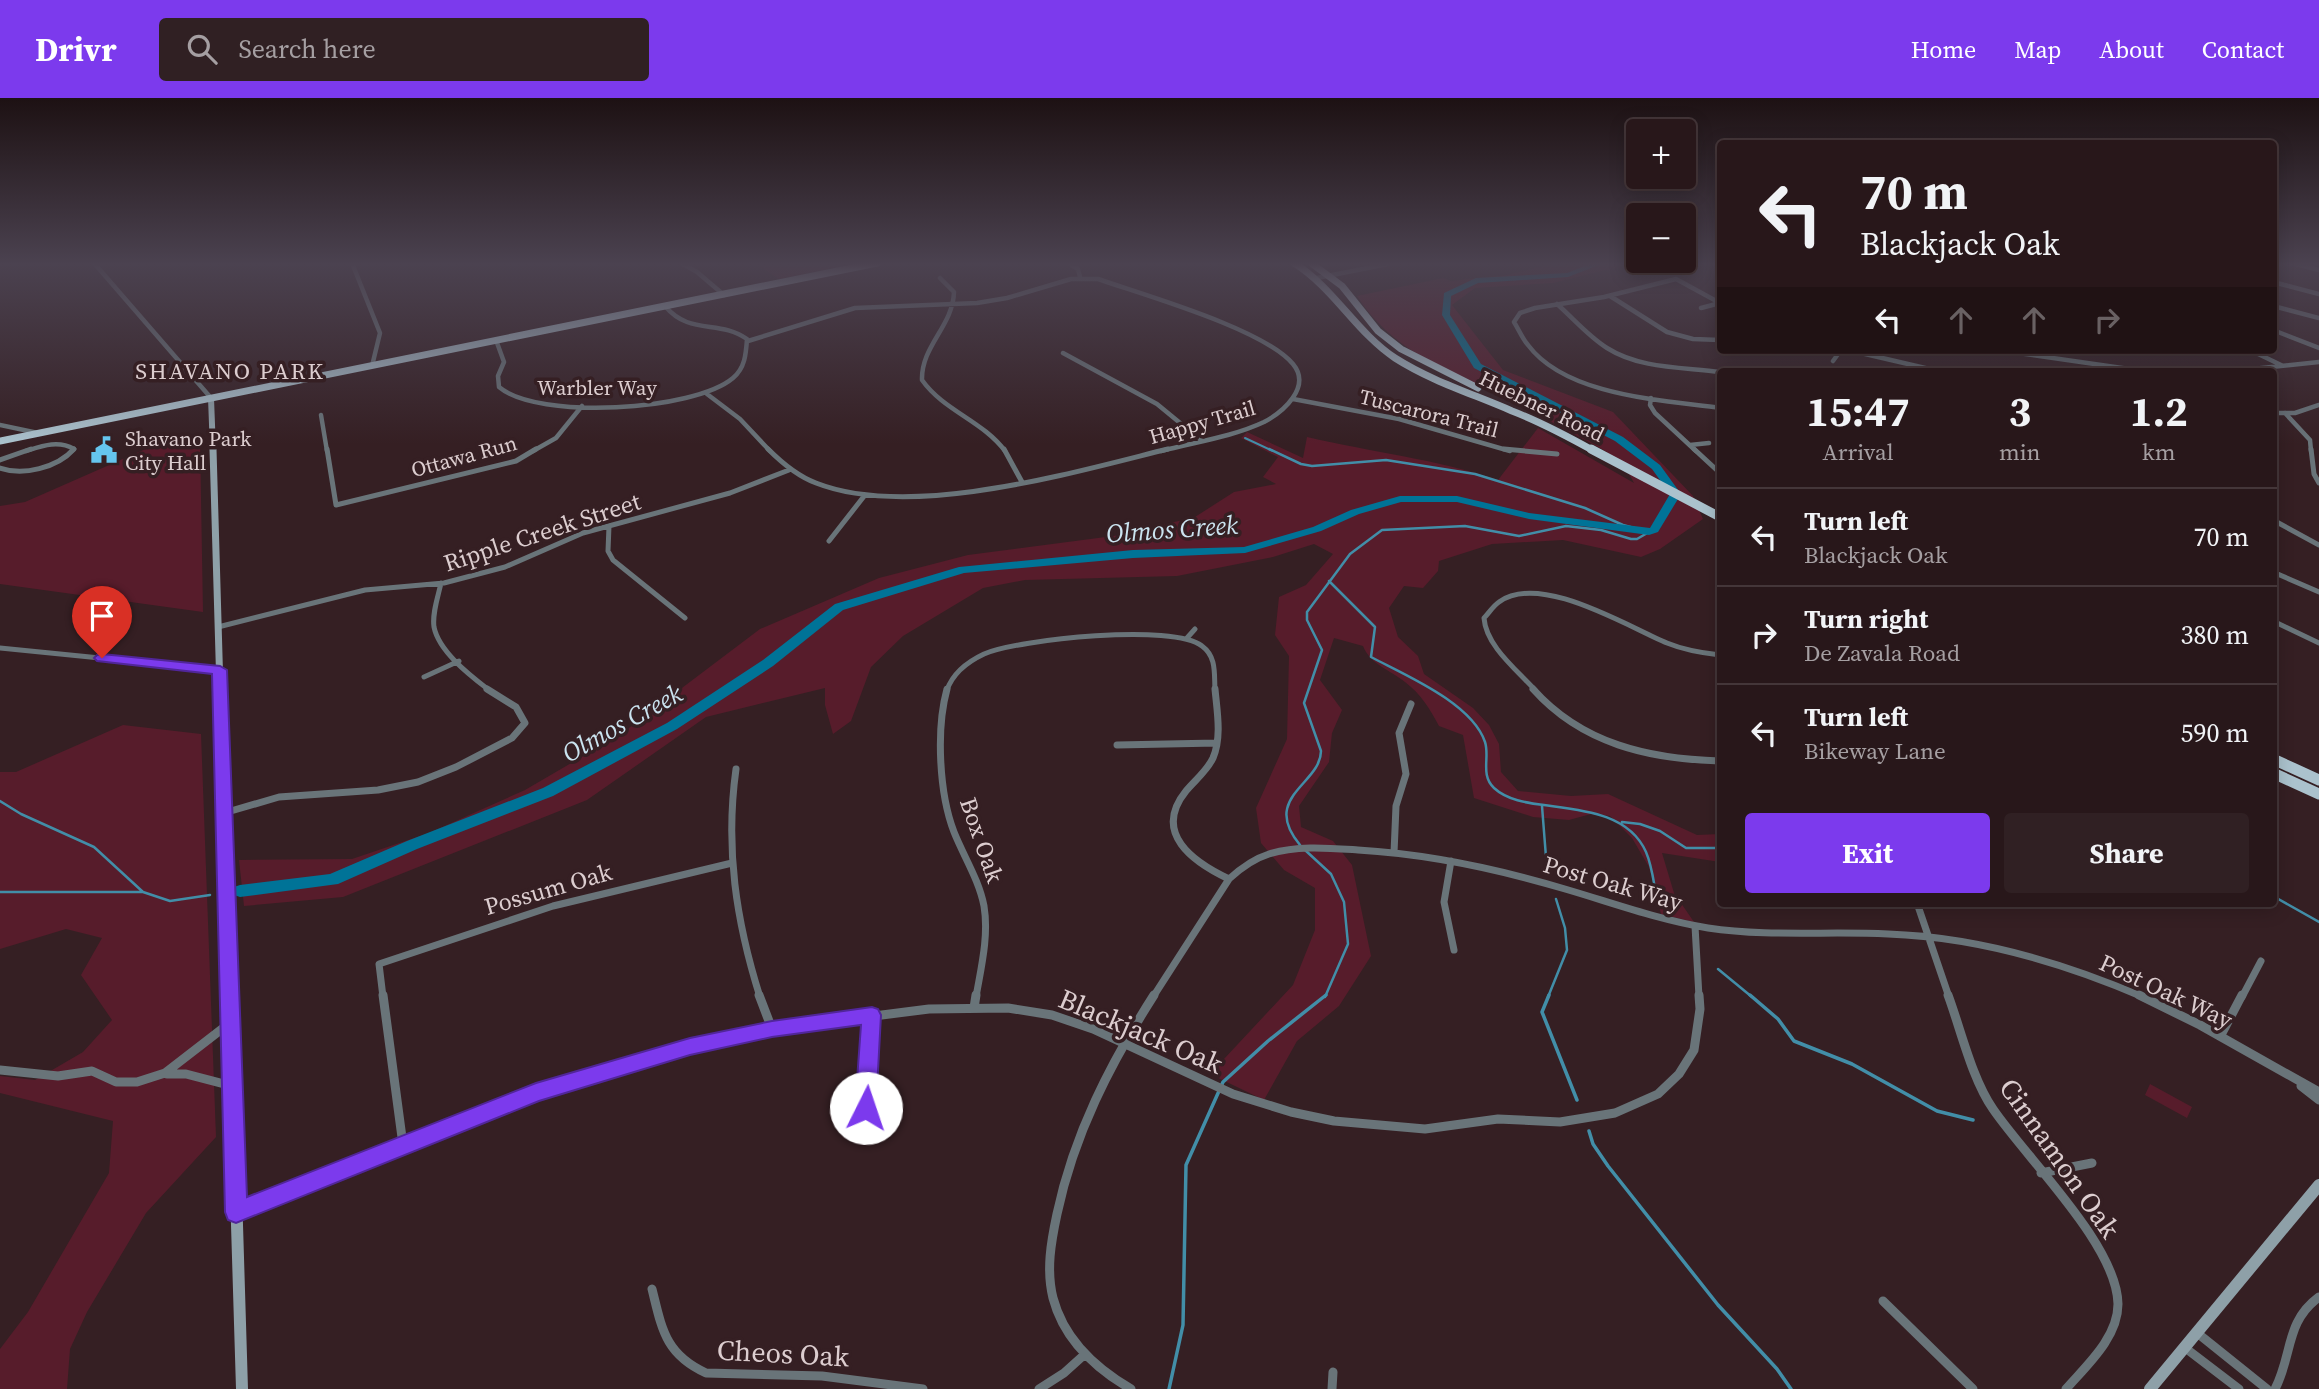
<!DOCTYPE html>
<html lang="en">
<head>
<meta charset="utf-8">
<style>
	:root { --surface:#28171a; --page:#302023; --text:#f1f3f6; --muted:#a59fa2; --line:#443639; --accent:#7c3aed }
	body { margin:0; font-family:"Source Serif 4",serif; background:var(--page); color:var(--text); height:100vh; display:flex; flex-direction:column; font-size:26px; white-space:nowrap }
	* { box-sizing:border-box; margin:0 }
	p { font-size:23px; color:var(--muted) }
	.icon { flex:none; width:38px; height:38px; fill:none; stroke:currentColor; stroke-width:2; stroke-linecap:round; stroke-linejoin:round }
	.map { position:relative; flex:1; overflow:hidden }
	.drawer { position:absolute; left:1717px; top:270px; width:560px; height:539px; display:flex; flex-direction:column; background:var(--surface); border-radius:7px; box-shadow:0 4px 18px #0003,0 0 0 2px var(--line) }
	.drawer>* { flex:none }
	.guide { position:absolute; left:1717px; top:42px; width:560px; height:214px; border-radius:7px; box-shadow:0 4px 18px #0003,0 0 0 2px var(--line); background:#28171a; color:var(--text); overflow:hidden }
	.controls { position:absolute; left:1626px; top:21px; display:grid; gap:14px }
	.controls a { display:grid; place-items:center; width:70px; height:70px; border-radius:7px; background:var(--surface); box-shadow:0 4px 18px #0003,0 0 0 2px var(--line); font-size:35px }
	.pin { position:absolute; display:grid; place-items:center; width:60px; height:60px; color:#fff; margin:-72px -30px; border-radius:50% 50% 50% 0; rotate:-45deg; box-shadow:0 0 7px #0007 }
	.pin .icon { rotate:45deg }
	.me { position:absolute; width:77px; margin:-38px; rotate:4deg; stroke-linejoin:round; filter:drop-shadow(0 0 5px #0008) }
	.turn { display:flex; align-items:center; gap:24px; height:147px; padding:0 28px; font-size:32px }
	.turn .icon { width:91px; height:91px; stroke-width:2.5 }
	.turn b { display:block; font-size:49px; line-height:60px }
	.lanes { display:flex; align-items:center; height:66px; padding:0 28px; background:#0003; justify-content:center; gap:35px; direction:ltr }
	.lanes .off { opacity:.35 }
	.eta { display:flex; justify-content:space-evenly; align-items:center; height:119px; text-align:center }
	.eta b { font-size:42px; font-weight:700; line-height:49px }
	.cta { display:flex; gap:14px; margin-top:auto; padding:14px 28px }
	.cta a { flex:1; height:80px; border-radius:7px; background:var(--accent); color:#fff; font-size:28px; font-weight:700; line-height:80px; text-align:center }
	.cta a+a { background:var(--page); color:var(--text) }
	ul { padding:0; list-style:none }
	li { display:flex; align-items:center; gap:21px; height:98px; padding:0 28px; border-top:2px solid var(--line) }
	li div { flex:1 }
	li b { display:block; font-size:26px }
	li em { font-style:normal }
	header { display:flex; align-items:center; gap:42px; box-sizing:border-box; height:98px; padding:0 35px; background:var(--accent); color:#fff }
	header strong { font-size:33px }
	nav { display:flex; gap:38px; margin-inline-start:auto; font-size:24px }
	.search { width:490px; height:63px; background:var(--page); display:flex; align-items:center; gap:18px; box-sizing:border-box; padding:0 24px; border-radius:7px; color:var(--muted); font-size:26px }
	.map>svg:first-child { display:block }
	.green { fill:#571c2b }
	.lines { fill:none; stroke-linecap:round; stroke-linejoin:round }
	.stream-far2 { stroke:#428ea8; stroke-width:2 }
	.stream-far1 { stroke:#428ea8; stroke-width:2.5 }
	.stream { stroke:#428ea8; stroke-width:3.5 }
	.river { fill:#007397; fill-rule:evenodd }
	.minor-far3 { stroke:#697479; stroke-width:4.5 }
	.minor-far2 { stroke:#697479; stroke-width:5 }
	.minor-far1 { stroke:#697479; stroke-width:7 }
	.minor { stroke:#697479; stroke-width:9 }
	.secondary-far3 { stroke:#8ea0a8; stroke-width:6 }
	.secondary-far2 { stroke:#8ea0a8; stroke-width:7 }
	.secondary-far1 { stroke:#8ea0a8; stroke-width:10 }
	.secondary { stroke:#8ea0a8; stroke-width:12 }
	.primary-far2 { stroke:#abc2cd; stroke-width:7 }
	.primary-far1 { stroke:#abc2cd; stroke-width:9 }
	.primary { stroke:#abc2cd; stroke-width:11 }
	.route { fill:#7c3aed; stroke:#51269a; stroke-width:2 }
	.labels { text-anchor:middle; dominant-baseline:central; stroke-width:7; stroke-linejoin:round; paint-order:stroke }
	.far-street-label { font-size:21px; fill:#dccdcf; stroke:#351f23 }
	.far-poi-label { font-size:21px; fill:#dccdcf; stroke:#351f23; text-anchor:start }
	.far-quarter-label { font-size:23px; letter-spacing:2px; fill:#dccdcf; stroke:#351f23 }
	.street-label { font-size:24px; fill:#dccdcf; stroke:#351f23 }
	.water-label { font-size:26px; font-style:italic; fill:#cbe4f0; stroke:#351f23 }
	.near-street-label { font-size:28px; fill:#dccdcf; stroke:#351f23 }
</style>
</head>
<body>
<header>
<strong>Drivr</strong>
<div class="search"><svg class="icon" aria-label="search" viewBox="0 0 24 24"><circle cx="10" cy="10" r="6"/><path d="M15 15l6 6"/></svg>Search here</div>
<nav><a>Home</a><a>Map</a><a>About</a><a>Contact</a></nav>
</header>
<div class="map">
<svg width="2319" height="1291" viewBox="0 0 2319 1291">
	<rect width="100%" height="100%" fill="#351f23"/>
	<path class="green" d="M755,165h102l-78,16z
		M1554,165h79l-80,20 -78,5 -23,17 51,65 110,42 80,84 10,23 -43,30 -19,8 -78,-17 -71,4 -53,17 -1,10 -15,17 -19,-2 -15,22 9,29 20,19 6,18 49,34 16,17 10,19 2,28 17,19 53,5 37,-2 89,41 23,-1v28l-58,-9 12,40 20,29 -33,-8 -12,-47 -17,-29 -22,-22 -19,-2 -22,6 -36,-3 -59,-19 -11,-63 -24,-9c-9,-17 -18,-32 -34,-44 -15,-12 -35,-18 -42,-36l-29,-8 -14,42 22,30 -10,23 -3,29 -30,44 2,21 32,14 19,24 19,91 -32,50 -42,35 -33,59 -54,-26 83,-89 22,-55v-42l-31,-18 -23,-27 -5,-35 31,-69 2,-83 -14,-21 4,-38 27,-12 27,-31 -19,-10 -41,13 -96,19 -152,4 -42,8 -80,48 -32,31 -20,54 -18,13 -8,-29v-17l-119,29 -119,83 -244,97 -99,9 -5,-46 113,-1 77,-26 96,-43 96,-56 139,-105 119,-51 89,-23 153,-20 74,-18 39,-25 42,-8 -13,-7 15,-20 -37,-19 6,-6 56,26 4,-21c64,15 129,22 191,43l40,-52 96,55c-14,-29 -37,-36 -64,-51 -24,-13 -47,-26 -71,-37 -55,-26 -108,-46 -142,-99l86,-18 8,3 56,-6z
		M200,342l3,172 -203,-28v-78l25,-4 132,-58z
		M123,627l78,9 15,403 -70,76 -59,99 -17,37 -3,40h-67v-40l28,-37 81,-139 4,-52 -113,-28v-17l35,4 48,-28 29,-32 -31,-45 21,-37 -36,-9 -66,20v-177h16z
		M2150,986l42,23 -5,11 -42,-23z"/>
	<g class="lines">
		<path class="stream-far2" d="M1245,340l28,13"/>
		<path class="stream-far1" d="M1269,351l32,15 11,2 74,-6 89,14 110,34 38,17 26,7
			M1329,483l46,46 -4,30c34,18 101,46 114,85 5,15 -5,33 9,46 13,12 33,15 50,17 37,5 85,8 102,47 7,16 8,35 12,52
			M0,703l21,13 73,33 49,45 27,9 40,-6
			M1542,708l5,64
			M1622,724l18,2 20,7 26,17h34
			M1300,747c-40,-48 21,-61 21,-94l-17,-48 18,-53 -15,-30v-8l43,-58 32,-24 83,-4 54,10 47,-10 35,4 30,9h6l12,-7
			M1305,752l26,24 13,28 4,42 -23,53
			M0,794h143
			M2273,798l46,26
			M1718,871l34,28
			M1548,899l19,-47 -2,-22 -9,-29"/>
		<path class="stream" d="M1549,897l-7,17 35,88
			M1750,897l28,24 16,22 58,23 85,47 36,9
			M1589,1033l4,13 15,22 110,139 59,64 14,20
			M1169,1291l14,-64 3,-160 37,-83 45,-41 58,-46"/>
		<path class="river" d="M1592,165h12l-36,14 -90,6 -27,13 -1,19 31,49 142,73 37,28 21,29 -23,38 -9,3 -120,-16 -72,-17h-56l-42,12 -38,17 -76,22 -112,5 -169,15 -121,37 -70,56 -96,63 -124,67 -136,53 -79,35 -98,13 -6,-2 -2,-4 2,-4 6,-2 90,-11 77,-33 136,-53 124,-65 96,-63 72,-56 124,-37 174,-17 111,-3 69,-20 38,-17 49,-14h57l72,17 121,15 20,-34 -18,-25 -37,-28 -141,-73 -32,-53 2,-22 32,-15 91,-5z"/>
		<path class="minor-far3" d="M94,165l117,135
			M352,165l28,70 -8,33
			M681,165l16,9 27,23
			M1068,165l10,6 2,8
			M2292,165l27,7
			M940,180l14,14c-1,34 -33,54 -32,88 22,31 61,41 83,71
			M1317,180l76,-15
			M2273,184l46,12
			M1610,198l57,36 26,7 27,1
			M1720,205l-44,-24 -72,18 -69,11 -15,5 -6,9c5,8 8,16 14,23 38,51 134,55 192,63
			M1557,206c17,15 31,32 50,44 33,21 76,19 113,24
			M2273,208l46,12
			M1701,210l19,-5
			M2273,232l46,18
			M496,242l8,22 -6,14 1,11c39,33 195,24 234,-9 12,-10 13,-24 14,-39 -28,-20 -57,-3 -82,-33
			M748,243l107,-33 122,-5 30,-5 64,-19h27c46,16 166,50 195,85 19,23 -10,48 -29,58 -32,15 -69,20 -103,29
			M1848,252l90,21
			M1997,252l146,21
			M2250,252l31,15
			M1063,255l94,51 45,37
			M1833,263l8,-11
			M2233,273l86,-9
			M707,296l33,25 30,32
			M1651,300l-1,7 5,8 41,38
			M1293,301l106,20 111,32
			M2273,315h22l24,-8
			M2285,315l25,27 1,11
			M321,317l6,36
			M0,327l38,8
			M1690,347l19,-2
			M26,353c16,-5 32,-11 48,-2l-2,2
			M533,353l23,-13 26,-32"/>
		<path class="minor-far2" d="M327,351l9,56 180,-44 20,-12
			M768,351c14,14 29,27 48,34 94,37 255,-10 352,-34
			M1004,351l18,33
			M1504,351l53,5
			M1694,351l26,24
			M2311,351l3,25 5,9
			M0,362l31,-11
			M0,370c23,8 57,0 74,-19
			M2273,422l46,25
			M609,428l-1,25 5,9 72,58
			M829,443l36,-46
			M2273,474l46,20
			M441,485c-3,14 -9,30 -7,44 5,25 37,49 55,63
			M2273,523l46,22
			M218,529l147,-37 79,-7 61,-16 78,-34 147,-40 59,-23
			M1187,540l8,-9
			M0,550l220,22
			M424,579l35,-16
			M947,592c6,-17 20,-28 37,-36 35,-15 190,-31 218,-8 15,11 12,28 13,44
			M1535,592c-18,-20 -49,-44 -51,-72 5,-5 9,-12 15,-16 41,-30 129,25 168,41 17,7 35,10 53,12"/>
		<path class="minor-far1" d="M947,591c-11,40 -8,104 7,143 10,25 25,48 30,74 5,30 -3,62 -8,91
			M1215,591c2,22 7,48 -2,69 -6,13 -18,22 -27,33 -34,42 7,71 43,88
			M1533,591c49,55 116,70 187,72
			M1117,647l100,-2
			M736,671c-11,79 0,152 24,228
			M224,715l55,-16 99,-7 40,-8 38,-15 56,-29 13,-15 -9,-16 -29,-18
			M1394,755l2,-47 10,-32 -7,-41 12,-29
			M1451,763l-7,41 10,48
			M1917,805l32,94
			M1695,828l4,71
			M383,899l-4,-33 174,-58 179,-43
			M1153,899l76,-118c12,-11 24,-20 40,-25 28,-9 60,-6 89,-4 70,4 140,19 207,39 48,14 94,31 143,39 60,9 120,3 180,6 88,3 174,28 255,63
			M2242,899l19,-36"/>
		<path class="minor" d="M383,897l20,150
			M759,897l13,34
			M1948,897c13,35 24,84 45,114 34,50 124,136 125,195 0,34 -32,62 -52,85
			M2139,897l61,30 119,67
			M974,910l2,-13
			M2221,937l21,-40
			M0,972l58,6 34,-5 24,11h21l28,-9 66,-51
			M167,976h19l46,12
			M2301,988l18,14
			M852,1021l14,-11 6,-93
			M2041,1075l51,-10
			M236,1114l300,-119 102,-33 134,-31 157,-20 79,-1 44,7 41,14 140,65 58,18 43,9 91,8 73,-10 62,3 55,-9 43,-19 21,-20 15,-24 6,-41 -1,-14
			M652,1191c10,40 13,65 54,84l116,3 101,13
			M1883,1203l90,88
			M2196,1234l71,57
			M2184,1249l55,42
			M1039,1291l25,-16 20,-18
			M1131,1291c-36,-21 -67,-49 -78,-91 -7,-28 -2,-56 4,-84 17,-80 53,-150 97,-219
			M1332,1291l1,-17
			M2275,1291c18,-35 10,-67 44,-92"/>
		<path class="secondary-far3" d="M211,300l2,53"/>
		<path class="secondary-far2" d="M213,351l7,241"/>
		<path class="secondary-far1" d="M220,591l10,308"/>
		<path class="secondary" d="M230,897l12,394
			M2150,1291l169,-204"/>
		<path class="primary-far2" d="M1294,165c40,25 62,69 101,95 36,23 78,36 117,53 29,11 55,25 82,40
			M1311,165l31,23 36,45 23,18 77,39
			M0,343l877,-178"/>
		<path class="primary-far1" d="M1591,351l129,68"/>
		<path class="primary" d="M2273,661l46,21
			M2273,675l46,21"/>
	</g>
	<linearGradient id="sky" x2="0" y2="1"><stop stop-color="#1d1113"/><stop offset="0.48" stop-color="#4b4250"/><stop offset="1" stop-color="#4b4250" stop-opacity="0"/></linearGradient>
	<rect width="2319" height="346" fill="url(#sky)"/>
	<path class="route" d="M102,556l118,12 7,4 20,527 289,-114 154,-45 82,-17 100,-14 6,2 3,6 -5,93 -3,6 -7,3 -8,-3 -3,-6 6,-83 -89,12 -82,18 -151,46 -303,122 -8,-3 -3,-8 -13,-538 -115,-13 -3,-3 3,-3z"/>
	<defs>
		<symbol id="civic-bare" viewBox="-9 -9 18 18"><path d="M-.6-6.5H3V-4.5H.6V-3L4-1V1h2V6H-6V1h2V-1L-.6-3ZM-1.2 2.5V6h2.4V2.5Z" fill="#65c5ee" stroke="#351f23" stroke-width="2.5" paint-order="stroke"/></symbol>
	</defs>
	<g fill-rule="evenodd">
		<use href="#civic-bare" x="85" y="333" width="38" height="38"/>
	</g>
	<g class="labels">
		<g class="far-street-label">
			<text x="597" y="289">Warbler Way</text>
			<text transform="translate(1542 308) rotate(26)">Huebner Road</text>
			<text transform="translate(1429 315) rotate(14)">Tuscarora Trail</text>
			<text transform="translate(1202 324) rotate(-16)">Happy Trail</text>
			<text transform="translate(464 358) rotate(-15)">Ottawa Run</text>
		</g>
		<g class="far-poi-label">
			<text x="125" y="340">Shavano Park<tspan x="125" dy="24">City Hall</tspan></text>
		</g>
		<g class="far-quarter-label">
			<text x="230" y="273">SHAVANO PARK</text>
		</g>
		<g class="street-label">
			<text transform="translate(542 434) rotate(-18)">Ripple Creek Street</text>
			<text transform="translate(982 742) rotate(71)">Box Oak</text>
			<text transform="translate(1613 785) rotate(16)">Post Oak Way</text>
			<text transform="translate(548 791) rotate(-16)">Possum Oak</text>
			<text transform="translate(2166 893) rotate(25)">Post Oak Way</text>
		</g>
		<g class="water-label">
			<text transform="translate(1172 431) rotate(-4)">Olmos Creek</text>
			<text transform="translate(622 625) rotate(-29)">Olmos Creek</text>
		</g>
		<g class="near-street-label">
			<text transform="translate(1141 933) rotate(23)">Blackjack Oak</text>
			<text transform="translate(2060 1060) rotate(55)">Cinnamon Oak</text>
			<text transform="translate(783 1255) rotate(3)">Cheos Oak</text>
		</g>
	</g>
</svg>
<div class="controls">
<a>+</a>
<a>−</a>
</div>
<div class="pin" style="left:102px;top:560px;background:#d93025"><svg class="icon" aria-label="arrive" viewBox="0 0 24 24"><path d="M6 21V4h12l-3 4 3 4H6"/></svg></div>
<svg class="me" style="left:866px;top:1010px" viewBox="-20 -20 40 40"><circle r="19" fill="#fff"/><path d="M0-13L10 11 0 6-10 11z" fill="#7c3aed"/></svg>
<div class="guide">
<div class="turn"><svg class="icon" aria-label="left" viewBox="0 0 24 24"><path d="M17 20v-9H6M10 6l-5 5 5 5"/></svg><div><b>70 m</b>Blackjack Oak</div></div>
<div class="lanes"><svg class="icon" aria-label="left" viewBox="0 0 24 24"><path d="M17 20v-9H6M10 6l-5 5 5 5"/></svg><svg class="icon off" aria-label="ahead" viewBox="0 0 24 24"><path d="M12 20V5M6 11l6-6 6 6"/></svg><svg class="icon off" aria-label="ahead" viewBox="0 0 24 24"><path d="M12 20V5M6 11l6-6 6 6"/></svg><svg class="icon off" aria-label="right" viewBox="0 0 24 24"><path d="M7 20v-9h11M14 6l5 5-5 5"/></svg></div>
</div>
<section class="drawer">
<div class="eta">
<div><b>15:47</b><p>Arrival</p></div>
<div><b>3</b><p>min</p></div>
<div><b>1.2</b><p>km</p></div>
</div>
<ul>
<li><svg class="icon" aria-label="left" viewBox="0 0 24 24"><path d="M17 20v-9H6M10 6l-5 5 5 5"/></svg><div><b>Turn left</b><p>Blackjack Oak</p></div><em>70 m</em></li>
<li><svg class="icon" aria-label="right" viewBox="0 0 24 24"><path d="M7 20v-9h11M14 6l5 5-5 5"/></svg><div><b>Turn right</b><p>De Zavala Road</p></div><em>380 m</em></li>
<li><svg class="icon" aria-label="left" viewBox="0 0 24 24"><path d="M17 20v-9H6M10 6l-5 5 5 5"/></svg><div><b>Turn left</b><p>Bikeway Lane</p></div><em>590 m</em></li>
</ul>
<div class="cta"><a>Exit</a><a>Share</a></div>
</section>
</div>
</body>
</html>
